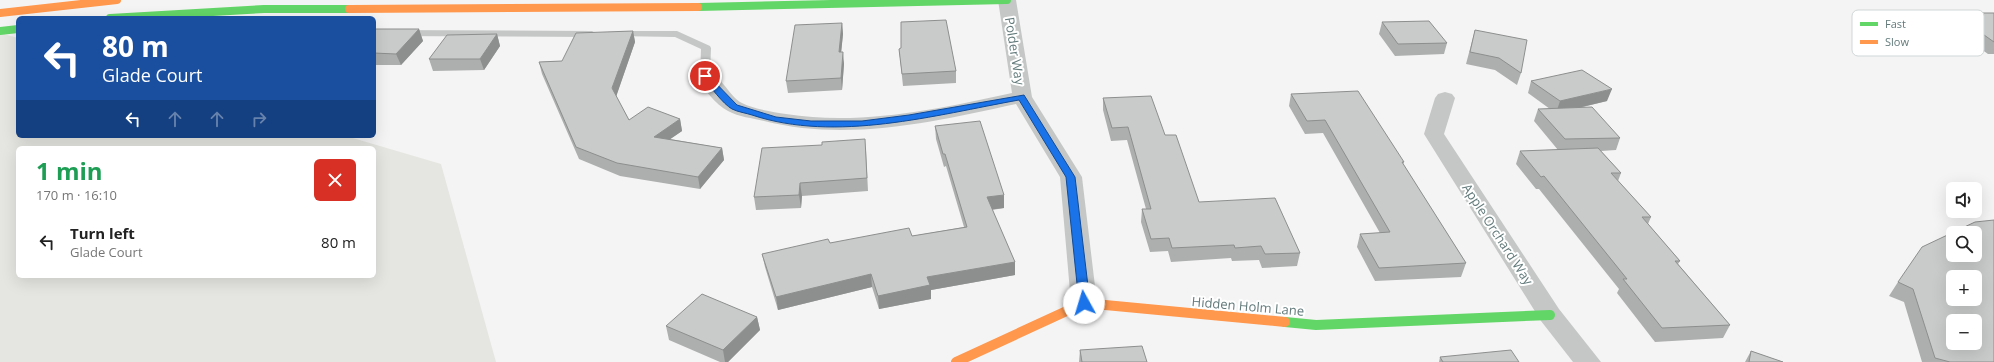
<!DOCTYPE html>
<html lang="en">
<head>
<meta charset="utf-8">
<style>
	:root { --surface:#fff; --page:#f6f6f6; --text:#222; --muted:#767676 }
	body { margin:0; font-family:"Open Sans",sans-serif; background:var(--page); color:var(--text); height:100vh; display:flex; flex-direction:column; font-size:15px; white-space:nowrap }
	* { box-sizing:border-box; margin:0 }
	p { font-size:13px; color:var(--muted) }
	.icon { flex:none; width:22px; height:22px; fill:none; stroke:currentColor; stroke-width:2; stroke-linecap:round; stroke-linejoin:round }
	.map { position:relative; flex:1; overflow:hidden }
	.details { position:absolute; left:16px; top:146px; width:360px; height:132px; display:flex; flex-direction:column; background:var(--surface); border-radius:6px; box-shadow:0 4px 16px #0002 }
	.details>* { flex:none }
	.guide { position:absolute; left:16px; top:16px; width:360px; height:122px; border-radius:6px; box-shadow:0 4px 16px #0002; background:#1a4fa0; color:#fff; overflow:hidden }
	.tools { position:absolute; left:1946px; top:182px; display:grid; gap:8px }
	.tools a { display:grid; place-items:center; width:36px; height:36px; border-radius:6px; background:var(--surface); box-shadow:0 4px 16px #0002; font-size:20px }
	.pin { position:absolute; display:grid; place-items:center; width:34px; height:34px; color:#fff; margin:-17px; border:2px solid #fff; border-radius:50%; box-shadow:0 1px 4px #0007 }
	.me { position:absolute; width:44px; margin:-22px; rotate:354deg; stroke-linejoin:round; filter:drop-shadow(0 0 3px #0008) }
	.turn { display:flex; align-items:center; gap:14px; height:84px; padding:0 20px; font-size:18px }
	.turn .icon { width:52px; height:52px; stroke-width:2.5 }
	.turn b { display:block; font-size:28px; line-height:34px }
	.lanes { display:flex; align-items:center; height:38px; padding:0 20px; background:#0003; justify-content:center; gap:20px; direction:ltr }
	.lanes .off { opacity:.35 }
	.round { display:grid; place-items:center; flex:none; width:42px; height:42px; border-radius:6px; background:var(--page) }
	.headline { display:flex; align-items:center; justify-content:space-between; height:68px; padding:0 20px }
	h1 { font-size:24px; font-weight:700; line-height:30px; color:#1e9e55 }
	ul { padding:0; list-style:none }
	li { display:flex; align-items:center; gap:12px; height:56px; padding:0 20px }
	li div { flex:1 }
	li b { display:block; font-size:15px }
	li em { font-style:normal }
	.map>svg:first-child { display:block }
	.green { fill:#e5e6e1; fill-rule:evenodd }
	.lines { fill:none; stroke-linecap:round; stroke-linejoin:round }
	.lane { fill:#c5c7c7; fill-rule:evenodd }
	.street { fill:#c5c7c7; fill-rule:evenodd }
	.fast-far1 { stroke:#63d668; stroke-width:8 }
	.fast { stroke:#63d668; stroke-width:10 }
	.slow-far1 { stroke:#ff974d; stroke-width:8 }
	.slow { stroke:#ff974d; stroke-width:10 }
	.wall { fill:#adafaf }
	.shaded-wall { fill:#8d8e8e }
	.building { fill:#c9cbcb; stroke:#8d8e8e; fill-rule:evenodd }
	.route { fill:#1a73e8; stroke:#114b97 }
	.labels { text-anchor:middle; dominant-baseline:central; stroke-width:4; stroke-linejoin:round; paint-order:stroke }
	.street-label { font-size:13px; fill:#637a7b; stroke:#fff }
	.key { fill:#fff; stroke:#d0d7d7; stroke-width:1 }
	.key-label { font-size:11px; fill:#637a7b }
</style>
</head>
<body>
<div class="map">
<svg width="1994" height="362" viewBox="0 0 1994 362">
	<rect width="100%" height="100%" fill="#f5f4f4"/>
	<path class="green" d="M0,33l18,5v98h328l95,28 55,198h-496zM18,148h356v128h-356z"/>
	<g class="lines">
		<path class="lane" d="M374,30l218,1 5,3 -5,3 -218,-1z
			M617,31h60l33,15 1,2 -1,28 -5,3 -5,-3 1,-27 -26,-12 -61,-1 -2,-2z"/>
		<path class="street" d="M998,0h18l16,97 50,80 15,126 -4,6 -9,3 -9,-3 -4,-6 -11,-126 -44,-73c-82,18 -169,38 -252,17 -12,-3 -25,-4 -36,-10 -12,-6 -25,-23 -33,-35l3,-4c21,-5 28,22 44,31 12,6 31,9 44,11 75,12 153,-5 226,-21z
			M1445,92l7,2 3,4 -11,36 115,175 42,53h-28l-32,-41 -117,-187 11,-36 3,-4z"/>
		<path class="fast-far1" d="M698,7l309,-7
			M110,18l154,-9h85
			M0,31l18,-2"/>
		<path class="fast" d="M1285,322l31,3 234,-10"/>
		<path class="slow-far1" d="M349,9l349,-2
			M0,13l117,-13"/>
		<path class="slow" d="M956,362l128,-59 201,19"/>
	</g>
	<path class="wall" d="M1953,13h41v41h-6l-42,-30z
		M1382,22l65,21 -3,11 -49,2 -16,-22z
		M842,23l1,11 -2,18 3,12 -2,26 -54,3 -2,-12z
		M374,29h45l4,12 -22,24h-27z
		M1475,30l46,43 -4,12 -22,-15 -29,-6z
		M633,31l2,11 -19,54 13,24 51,-1 2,12 -12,8 52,9 2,12 -24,29 -80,-13 -41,-17 -37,-85 -3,-12 23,-1z
		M497,34l3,12 -16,24 -51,1 -4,-12z
		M899,49l57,22v12l-53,3z
		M1531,81l76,20 -28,7 41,30 -4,12 -15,1 20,22 -3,8 33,36 -3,7 32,37 -2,3 52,61 -7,13 -68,4 -38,-49 2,-4 -80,-100h-3l-20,-25 4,-13 38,-1 -24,-29 4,-12h12l-22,-16z
		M1291,94l113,68 -1,2 63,99 -5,14 -86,4 -18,-34 3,-13 20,-1 -57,-100 -18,1 -16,-28z
		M1103,98l62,37 34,67 101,51 -3,13 -35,2 -3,-8 -27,1 -1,-3 -60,4 -3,-11 -18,1 -9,-30 1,-13h4l-19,-69 -16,1 -8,-31z
		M935,126l69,69v13l-12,2 23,52v13l-84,15v9l-52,10 -7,-22 -94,23 -13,-43 -3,-13 68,-11 82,-7 52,-9 -18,-61 -2,1 -8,-28z
		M866,151l2,40 -66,5 -1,12 -45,2 -2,-13z
		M1994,220v142h-72l-18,-60 -15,-6 9,-14z
		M757,317l3,13 -32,32h-8l-51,-22 -3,-14z
		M1080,350l67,12h-68z
		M1751,351l32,11h-38z
		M1440,357l79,5h-80z"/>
	<path class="shaded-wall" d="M842,23l1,11 -3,30 -1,-12z
		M419,29l4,12 -22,24 -5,-11z
		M633,31l2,11 -20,58 -3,-12z
		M497,34l3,12 -16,24 -4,-11z
		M843,52l1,12 -2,26 -1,-12z
		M1612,89l-5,12 -51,12 4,-12z
		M680,119l2,12 -26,18 -2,-12z
		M722,148l2,12 -24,29 -2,-12z
		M800,183l2,13 -1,12 -2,-13z
		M1004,195v13l-17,2v-13z
		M1015,262v13l-84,15v9l-52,10 -1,-13 49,-19z
		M871,274l1,13 -94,23 -2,-13z
		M757,317l3,13 -32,32h-3l-2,-12z"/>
	<path class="building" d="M1953,13h41v29z
		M946,20l10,51 -54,3 -3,-25 2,-1v-26z
		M1429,21l18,22 -49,1 -16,-22z
		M842,23l-3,29h4l-2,26 -55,3 9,-56z
		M374,29h45l-23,25 -22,-1z
		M1475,30l52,10 -6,33 -22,-15 -29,-6z
		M633,31l-21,57 17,32 19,-13 32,12 -26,18 68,11 -24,29 -81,-14 -41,-16 -37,-85 23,-1 14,-28z
		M497,34l-17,25h-51l18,-24z
		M1582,70l30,19 -52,12 -29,-20z
		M1358,91l46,71h-2l64,101 -87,5 -19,-34 30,-2 -65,-112 -18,1 -16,-27z
		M1151,96l14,39h11l23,67 76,-4 25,55 -35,1 -4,-8 -26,2 -1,-3 -62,3 -3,-10 -18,1 -9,-30h9l-23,-82 -16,1 -9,-30z
		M1592,107l28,31 -55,1 -27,-30z
		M980,121l24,74 -17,2 28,65 -88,15 3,8 -52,11 -7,-22 -95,23 -14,-43 66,-15 2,4 79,-15 3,8 55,-9 -22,-73h-2l-8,-28z
		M865,139l2,39 -67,5 -1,12 -45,2 8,-49 60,-3v-3z
		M1598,148l23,25h-10l40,44h-9l38,44h-5l55,64 -68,3 -39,-49h4l-83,-103 -3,1 -21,-26z
		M1994,220v142h-44l-15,-4 -22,-69 -15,-7 24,-35 53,-25zM1953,233h22v22h-22zM1953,277h22v22h-22zM1953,321h22v22h-22z
		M702,294l55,23 -34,33 -57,-24z
		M1142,346l5,16h-65l-2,-12z
		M1511,350l8,12h-76l-3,-5z
		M1751,351l32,11h-34z"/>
	<path class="route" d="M703,75h5l29,30 39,12 35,4h51l47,-6 115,-20 51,82 15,126 -6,4 -5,-4 -13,-126 -47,-77c-84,15 -183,43 -267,15 -6,-2 -14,-3 -20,-6 -9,-5 -22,-23 -29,-31z"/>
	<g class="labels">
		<g class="street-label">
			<text transform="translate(1015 51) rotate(81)">Polder Way</text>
			<text transform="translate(1498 234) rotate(57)">Apple Orchard Way</text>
			<text transform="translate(1248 306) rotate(5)">Hidden Holm Lane</text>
		</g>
	</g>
	<rect x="1852" y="10" width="132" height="46" rx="6" class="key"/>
	<rect x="1860" y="22" width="18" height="4" fill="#63d668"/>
	<rect x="1860" y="40" width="18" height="4" fill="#ff974d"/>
	<g class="key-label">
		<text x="1885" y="28">Fast</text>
		<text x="1885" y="46">Slow</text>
	</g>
</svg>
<div class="tools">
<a><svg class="icon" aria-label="sound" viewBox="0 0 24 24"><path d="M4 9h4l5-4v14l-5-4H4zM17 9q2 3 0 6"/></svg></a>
<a><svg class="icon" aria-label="search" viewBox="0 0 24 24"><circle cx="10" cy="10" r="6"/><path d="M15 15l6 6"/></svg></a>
<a>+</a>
<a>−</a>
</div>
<div class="pin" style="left:705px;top:76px;background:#d93025"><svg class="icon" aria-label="arrive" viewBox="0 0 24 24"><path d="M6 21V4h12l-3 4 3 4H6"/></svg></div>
<svg class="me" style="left:1084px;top:303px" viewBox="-20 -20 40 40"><circle r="19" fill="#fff"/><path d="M0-13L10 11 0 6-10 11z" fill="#1a73e8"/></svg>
<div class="guide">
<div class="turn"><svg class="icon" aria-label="left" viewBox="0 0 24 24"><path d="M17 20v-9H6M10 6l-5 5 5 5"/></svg><div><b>80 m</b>Glade Court</div></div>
<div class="lanes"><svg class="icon" aria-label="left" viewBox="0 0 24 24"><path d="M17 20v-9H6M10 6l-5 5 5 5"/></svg><svg class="icon off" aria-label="ahead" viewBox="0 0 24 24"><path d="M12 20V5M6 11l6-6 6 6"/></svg><svg class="icon off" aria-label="ahead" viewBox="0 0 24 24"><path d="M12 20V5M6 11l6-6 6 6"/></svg><svg class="icon off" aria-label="right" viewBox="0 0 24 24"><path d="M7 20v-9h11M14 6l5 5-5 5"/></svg></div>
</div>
<section class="details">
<div class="headline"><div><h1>1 min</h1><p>170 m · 16:10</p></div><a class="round" style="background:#d93025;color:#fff"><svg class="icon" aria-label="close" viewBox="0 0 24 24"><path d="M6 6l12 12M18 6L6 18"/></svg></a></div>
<ul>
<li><svg class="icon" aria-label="left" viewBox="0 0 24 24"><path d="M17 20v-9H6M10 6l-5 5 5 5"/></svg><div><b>Turn left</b><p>Glade Court</p></div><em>80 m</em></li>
</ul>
</section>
</div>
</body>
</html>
